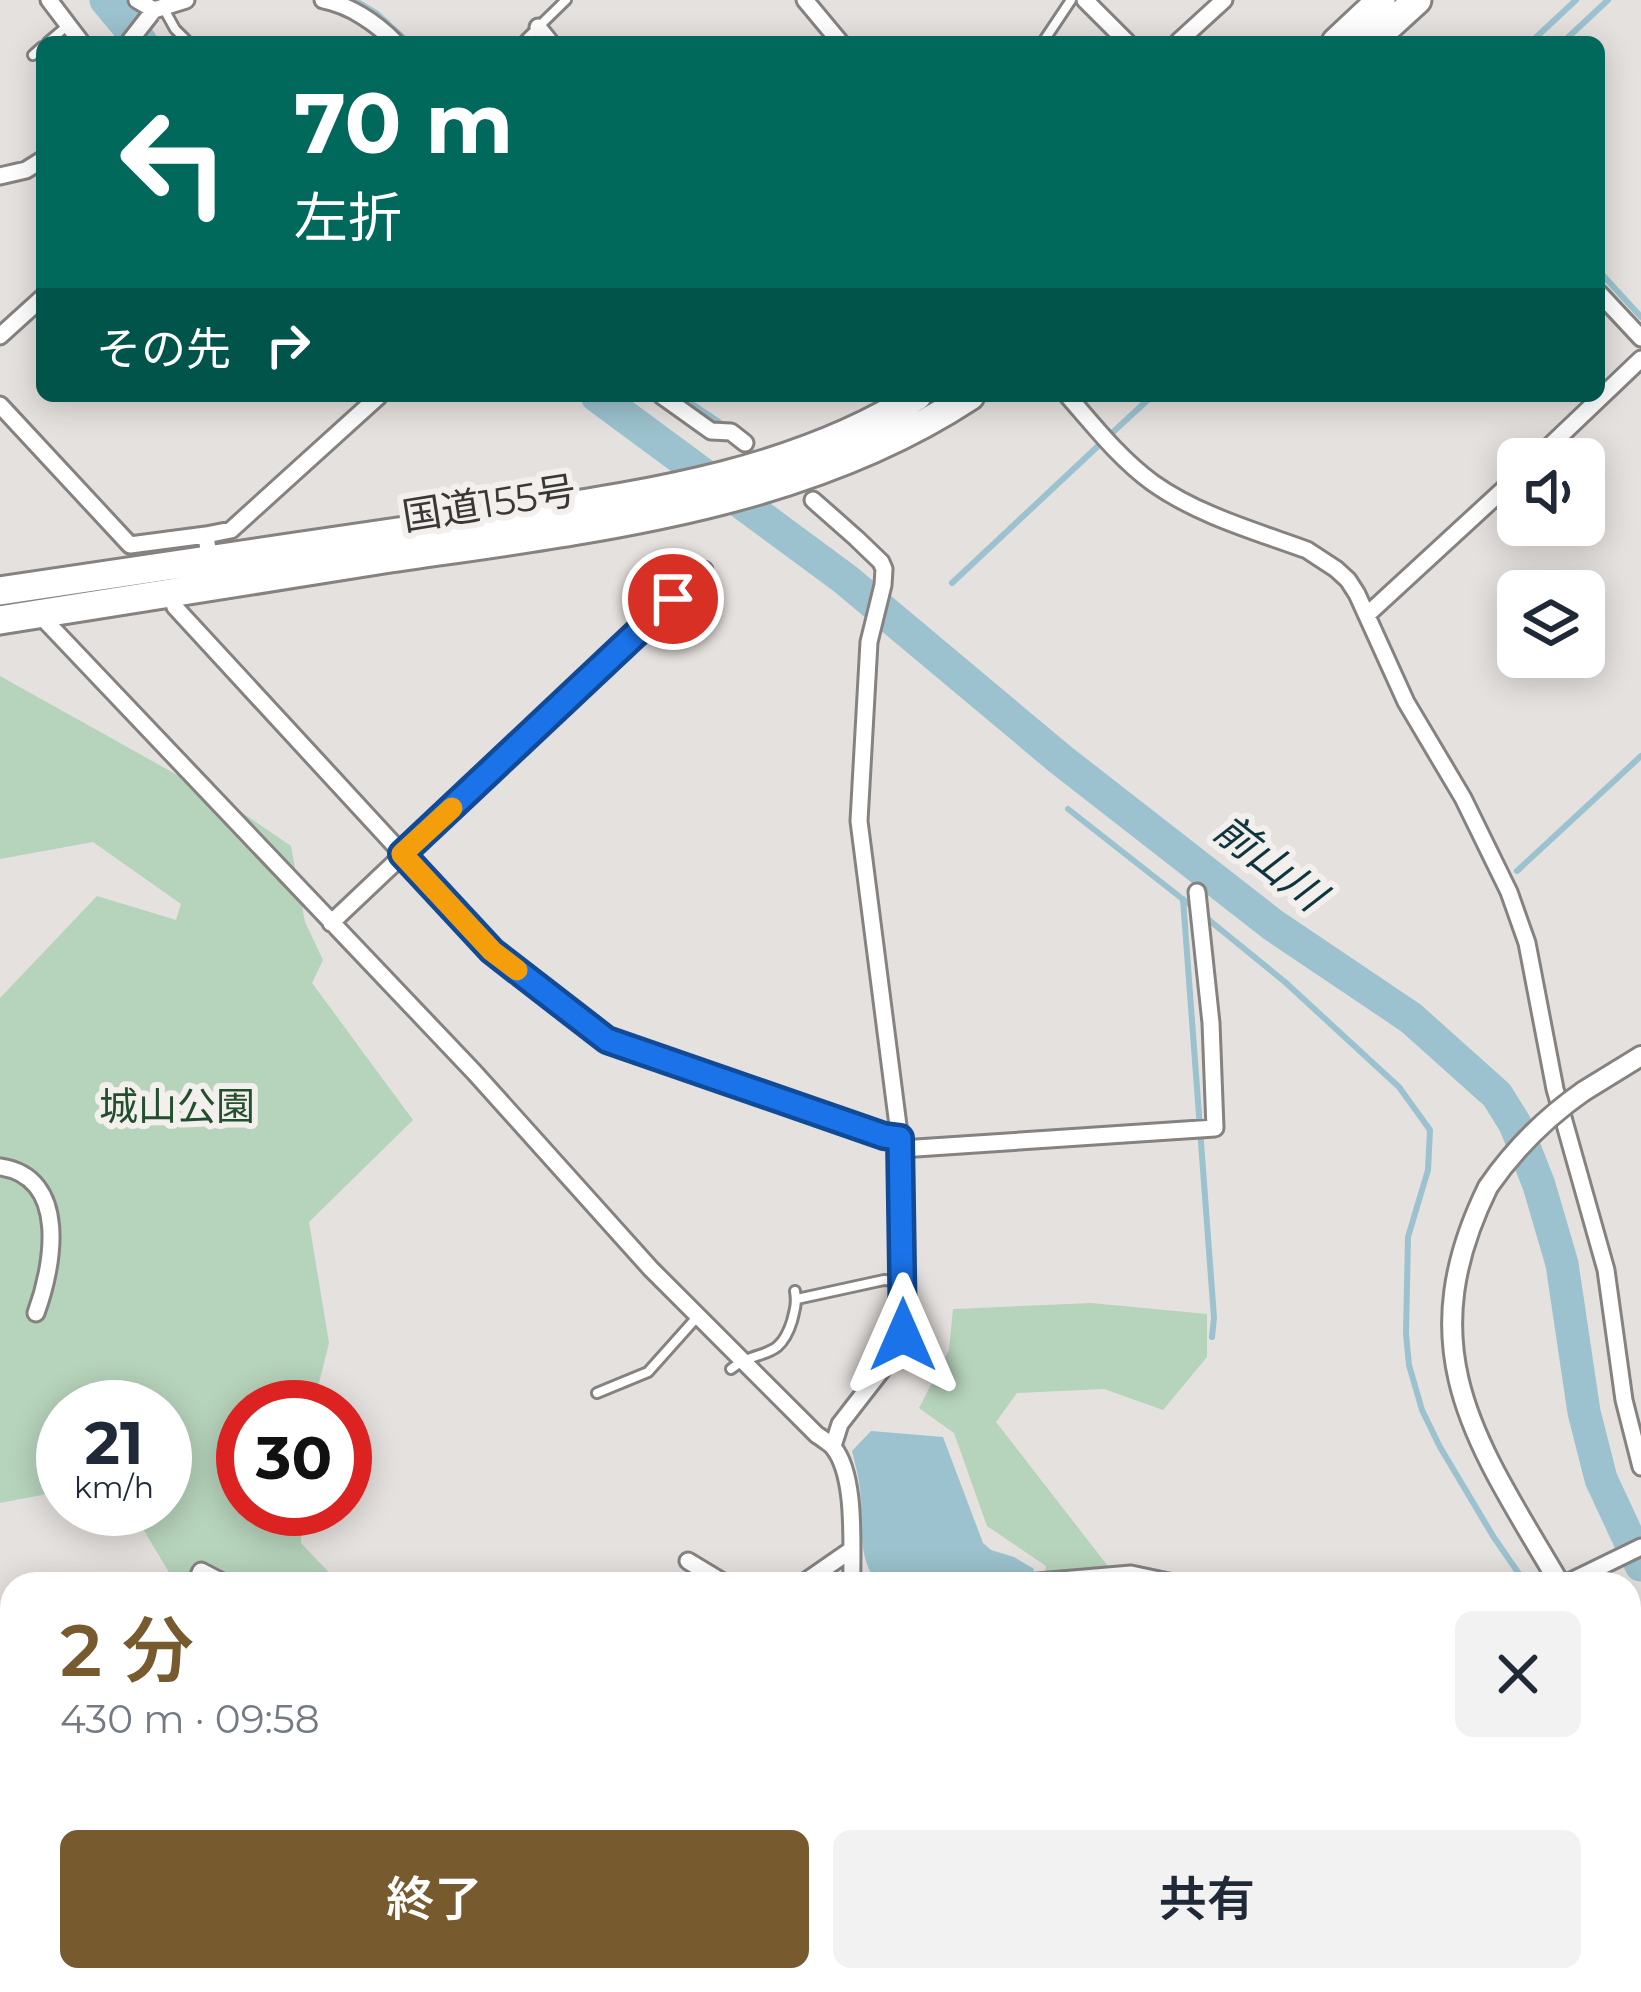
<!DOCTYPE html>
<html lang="ja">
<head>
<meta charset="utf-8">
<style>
	:root { --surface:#fff; --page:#f2f2f3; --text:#1f2937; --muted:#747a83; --accent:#775b2e }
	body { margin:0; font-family:Montserrat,"Noto Sans JP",sans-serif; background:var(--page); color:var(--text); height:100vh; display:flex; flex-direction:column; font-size:45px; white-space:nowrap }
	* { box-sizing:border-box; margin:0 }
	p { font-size:39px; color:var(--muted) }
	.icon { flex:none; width:66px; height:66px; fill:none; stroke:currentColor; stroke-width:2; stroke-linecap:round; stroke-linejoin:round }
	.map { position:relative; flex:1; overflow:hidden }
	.drawer { position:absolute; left:0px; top:1572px; width:1641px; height:420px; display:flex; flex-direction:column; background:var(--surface); border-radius:36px 36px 0 0; box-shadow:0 6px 30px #0003 }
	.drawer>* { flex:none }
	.banner { position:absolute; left:36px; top:36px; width:1569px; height:366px; border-radius:18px; box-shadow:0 6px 30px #0003; background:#00695c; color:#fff; overflow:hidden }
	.buttons { position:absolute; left:1497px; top:438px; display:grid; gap:24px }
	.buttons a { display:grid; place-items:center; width:108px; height:108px; border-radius:18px; background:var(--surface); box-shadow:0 6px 30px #0003; font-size:60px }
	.speed { position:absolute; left:36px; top:1380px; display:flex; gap:24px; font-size:60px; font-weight:700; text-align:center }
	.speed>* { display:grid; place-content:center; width:156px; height:156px; border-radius:50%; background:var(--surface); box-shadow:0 6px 30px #0003; line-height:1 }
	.speed small { font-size:30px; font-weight:400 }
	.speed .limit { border:18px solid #d22; background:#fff; color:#111 }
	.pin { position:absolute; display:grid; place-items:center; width:102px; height:102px; color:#fff; margin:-51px; border:6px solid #fff; border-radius:50%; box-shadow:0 3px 12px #0007 }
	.me { position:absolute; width:132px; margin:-66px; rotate:0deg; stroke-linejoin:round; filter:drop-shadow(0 0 9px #0008) }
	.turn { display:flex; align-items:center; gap:42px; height:252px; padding:0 60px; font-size:54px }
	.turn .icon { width:156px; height:156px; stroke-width:2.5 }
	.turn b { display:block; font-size:84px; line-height:102px }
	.then { display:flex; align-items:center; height:114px; padding:0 60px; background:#0003; gap:24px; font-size:45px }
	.round { display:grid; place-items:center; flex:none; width:126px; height:126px; border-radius:18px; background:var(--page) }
	.headline { display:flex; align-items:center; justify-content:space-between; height:204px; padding:0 60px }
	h1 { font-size:72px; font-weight:600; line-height:90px; color:var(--accent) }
	.button { display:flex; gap:24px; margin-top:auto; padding:24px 60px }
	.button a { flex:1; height:138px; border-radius:18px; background:var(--accent); color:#fff; font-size:48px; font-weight:600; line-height:138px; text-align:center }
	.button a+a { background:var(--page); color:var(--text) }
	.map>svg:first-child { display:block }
	.green { fill:#b6d3bb }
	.water { fill:#9bc2ce }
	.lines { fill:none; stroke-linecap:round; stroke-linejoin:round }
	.stream { stroke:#9bc2ce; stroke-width:6 }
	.river { stroke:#9bc2ce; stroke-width:33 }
	.service-casing { stroke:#858280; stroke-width:14 }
	.minor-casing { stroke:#858280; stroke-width:21 }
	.tertiary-casing { stroke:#858280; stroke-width:24 }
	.trunk-casing { stroke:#858280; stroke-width:33 }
	.service { stroke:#fff; stroke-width:8 }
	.minor { stroke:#fff; stroke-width:15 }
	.tertiary { stroke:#fff; stroke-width:18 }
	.trunk { stroke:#fff; stroke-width:27 }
	.tertiary-bridge-casing { stroke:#858280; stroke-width:24; stroke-linecap:butt }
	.tertiary-bridge { stroke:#fff; stroke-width:18 }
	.route-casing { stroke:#114b97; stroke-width:30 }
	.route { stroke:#1a73e8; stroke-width:21 }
	.slow { stroke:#f59e0b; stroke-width:21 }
	.labels { text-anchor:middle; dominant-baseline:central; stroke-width:12; stroke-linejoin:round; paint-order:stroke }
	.street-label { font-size:39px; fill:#393837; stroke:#f2efec }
	.park-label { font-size:39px; fill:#224f2e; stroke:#f2efec }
	.water-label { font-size:42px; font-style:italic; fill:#0f353f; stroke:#f2efec }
</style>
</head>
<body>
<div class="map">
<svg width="1641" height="1992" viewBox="0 0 1641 1992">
	<rect width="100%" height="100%" fill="#e5e1df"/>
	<path class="green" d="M0,676l231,129 60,41 14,76 18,38 -11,23 101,137 -104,102 20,121 -16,64h-70v102h59l-1,34 39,41h-164l-45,-75h34v-102h-102v84l-63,12v-505l97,-102 79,24 5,-16 -88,-62 -93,17z
		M1091,1303l116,11v43l-44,53 -59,-21 -87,4 -21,29 122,157 20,5h-94l2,-18 -59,-40 -33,-93 -35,-25 30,-58 4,-41z"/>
	<path class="water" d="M871,1431l72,6 40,106 8,7 23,7 20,12 -2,6 -151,5 -8,-3c-16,-27 -10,-57 -13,-87 -1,-13 -5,-26 -8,-39z"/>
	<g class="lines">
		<path class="stream" d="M354,0l22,13 32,29
			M1531,42l45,-42
			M1563,42l45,-42
			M1599,271l42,46
			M680,396l39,26
			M1112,433l40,-37
			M952,583l145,-136
			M1068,809l126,99
			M1517,871l124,-115
			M1183,899l31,419 -2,19
			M1204,916l81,66 114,105 31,43 -2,40 -20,67 -2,97 3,31 13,45 18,37 53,89 33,48
			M1629,1762l12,24"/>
		<path class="river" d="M106,0l35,42
			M597,396l248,183 215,180 213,166 138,93 86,77 18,29 24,61 23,79 22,148 17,67 40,86"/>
		<defs>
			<path id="service" d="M164,9l11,20 13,13
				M48,42l19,-16
				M523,42l43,-42
				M1043,42l28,-42
				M33,55l9,-8
				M797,1299l87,-19 17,1
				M731,1369c27,-22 48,-6 61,-48 3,-12 5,-18 3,-30
				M597,1393l51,-21 50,-56
				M444,1992l8,-12
				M893,1992l3,-12
				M1100,1992l5,-12
				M1397,1992l5,-12"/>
			<path id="minor" d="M49,0l32,42
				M137,0l17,10
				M323,0c27,5 53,23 72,42
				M805,0l35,42
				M1085,0l42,42
				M538,27l12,15
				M129,42l25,-32 32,-10
				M1178,42l46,-42
				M0,176l26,-6 16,-10
				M1599,293l42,45
				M0,336l42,-38
				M662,396l49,35 20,1 14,11
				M1068,396c27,31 52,63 85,87 45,32 102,48 154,67l29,19 12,11 9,14 49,108 57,96 46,94 18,51 28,146 51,181 18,130 17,67
				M0,405l130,140 76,-10 3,23
				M1536,459l105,-100
				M813,500l43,38 25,24 3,7 -1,16 -14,57 -10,179 42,328 2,186 -4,13 -59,76 -7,22
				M206,535l25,-5 148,-134
				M170,591l5,16 317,344 115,89 197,69 80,27 16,2
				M38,613l436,459 177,197 166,166c2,1 15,10 16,12 24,29 18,100 19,137
				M1368,614l150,-138
				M331,923l373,-353
				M901,1149l314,-21 -4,-105 -14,-131
				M0,1167c70,10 53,100 36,146
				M688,1561l38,23
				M195,1584l6,-13 25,13
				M802,1584l49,-34
				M1012,1584l119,-10 47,10
				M1565,1584l76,-37
				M0,1827l12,-1
				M544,1980l37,12
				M1120,1980l15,10 13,2
				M1535,1980l2,12
				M663,1992l18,-9 25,9
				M809,1992l3,-12"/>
			<path id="tertiary" d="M1584,1091l57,-35
				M1488,1187c-81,165 -11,256 72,397
				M1629,1705l12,21"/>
			<path id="trunk" d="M1336,42l45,-42
				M1371,42l46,-42
				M0,591c160,-25 320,-47 480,-71 147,-23 308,-42 437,-124
				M0,620c126,-19 252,-41 378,-60 199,-30 419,-50 592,-164"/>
		</defs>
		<use href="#service" class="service-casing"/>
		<use href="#minor" class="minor-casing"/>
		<use href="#tertiary" class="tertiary-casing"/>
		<use href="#trunk" class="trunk-casing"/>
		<use href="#service" class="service"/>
		<use href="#minor" class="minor"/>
		<use href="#tertiary" class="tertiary"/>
		<use href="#trunk" class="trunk"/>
		<defs>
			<path id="tertiary-bridge" d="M1488,1187c27,-39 57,-69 96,-96"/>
		</defs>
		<use href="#tertiary-bridge" class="tertiary-bridge-casing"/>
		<use href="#tertiary-bridge" class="tertiary-bridge"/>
	</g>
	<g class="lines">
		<defs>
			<path id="route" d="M673,599l-271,255 90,97 115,89 277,96 16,2 3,197"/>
		</defs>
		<use href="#route" class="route-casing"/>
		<use href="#route" class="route"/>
		<path class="slow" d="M452,808l-50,46 90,97 25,19"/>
	</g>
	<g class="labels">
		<g class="street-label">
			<text transform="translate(489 503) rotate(-9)">国道155号</text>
		</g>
		<g class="park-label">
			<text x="177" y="1106">城山公園</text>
		</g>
		<g class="water-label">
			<text transform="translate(1270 862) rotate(38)">前山川</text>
		</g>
	</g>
</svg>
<div class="buttons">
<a><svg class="icon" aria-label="sound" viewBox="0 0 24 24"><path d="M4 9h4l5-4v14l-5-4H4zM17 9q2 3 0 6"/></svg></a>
<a><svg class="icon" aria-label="layers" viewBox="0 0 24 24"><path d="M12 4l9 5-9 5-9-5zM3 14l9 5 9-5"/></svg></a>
</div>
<div class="speed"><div>21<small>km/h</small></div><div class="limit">30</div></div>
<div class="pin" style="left:673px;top:599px;background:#d93025"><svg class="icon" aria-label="arrive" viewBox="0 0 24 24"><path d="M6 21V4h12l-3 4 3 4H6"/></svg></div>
<svg class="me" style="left:903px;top:1335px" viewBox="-20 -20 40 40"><path d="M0-17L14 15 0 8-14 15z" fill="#1a73e8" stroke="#fff" stroke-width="4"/></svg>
<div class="banner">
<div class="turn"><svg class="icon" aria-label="left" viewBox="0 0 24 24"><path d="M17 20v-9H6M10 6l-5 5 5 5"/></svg><div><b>70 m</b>左折</div></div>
<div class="then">その先<svg class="icon" aria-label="right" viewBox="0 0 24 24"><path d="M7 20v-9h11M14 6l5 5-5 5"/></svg></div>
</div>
<section class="drawer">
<div class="headline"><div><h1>2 分</h1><p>430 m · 09:58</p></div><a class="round"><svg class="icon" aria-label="close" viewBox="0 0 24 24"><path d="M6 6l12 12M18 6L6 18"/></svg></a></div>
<div class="button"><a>終了</a><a>共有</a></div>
</section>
</div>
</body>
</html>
